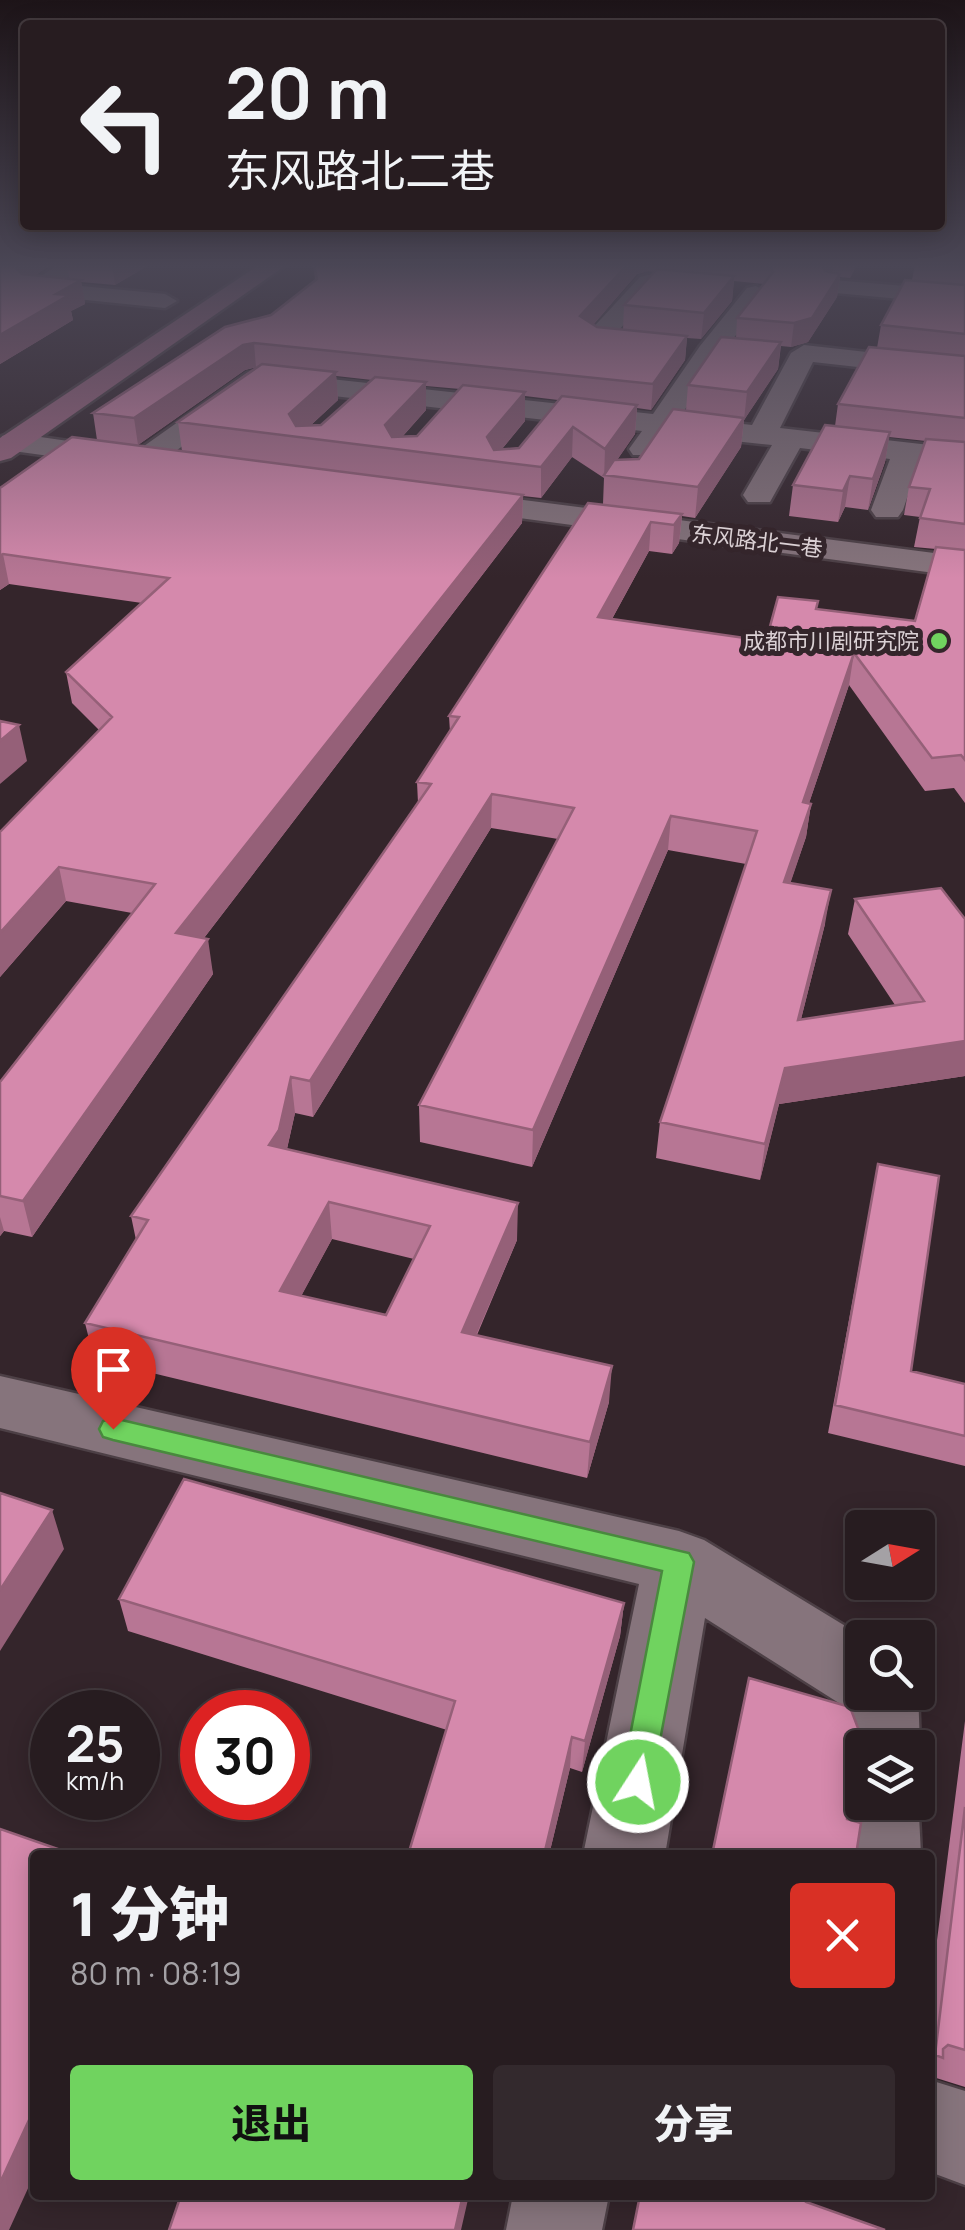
<!DOCTYPE html>
<html lang="zh">
<head>
<meta charset="utf-8">
<style>
	:root { --surface:#271c20; --page:#33292d; --text:#f1f3f6; --muted:#a4a1a5; --line:#433a3e; --accent:#70d35f }
	body { margin:0; font-family:Manrope,"Noto Sans SC",sans-serif; background:var(--page); color:var(--text); height:100vh; display:flex; flex-direction:column; font-size:38px; white-space:nowrap }
	* { box-sizing:border-box; margin:0 }
	p { font-size:32px; color:var(--muted) }
	.icon { flex:none; width:55px; height:55px; fill:none; stroke:currentColor; stroke-width:2; stroke-linecap:round; stroke-linejoin:round }
	.map { position:relative; flex:1; overflow:hidden }
	.side { position:absolute; left:30px; top:1850px; width:905px; height:350px; display:flex; flex-direction:column; background:var(--surface); border-radius:10px; box-shadow:0 5px 25px #0003,0 0 0 2px var(--line) }
	.side>* { flex:none }
	.banner { position:absolute; left:20px; top:20px; width:925px; height:210px; border-radius:10px; box-shadow:0 5px 25px #0003,0 0 0 2px var(--line); background:#271c20; color:var(--text); overflow:hidden }
	.needle { width:65px; rotate:79deg }
	.buttons { position:absolute; left:845px; top:1510px; display:grid; gap:20px }
	.buttons a { display:grid; place-items:center; width:90px; height:90px; border-radius:10px; background:var(--surface); box-shadow:0 5px 25px #0003,0 0 0 2px var(--line); font-size:50px }
	.speed { position:absolute; left:30px; top:1690px; display:flex; gap:20px; font-size:50px; font-weight:700; text-align:center }
	.speed>* { display:grid; place-content:center; width:130px; height:130px; border-radius:50%; background:var(--surface); box-shadow:0 5px 25px #0003,0 0 0 2px var(--line); line-height:1 }
	.speed small { font-size:25px; font-weight:400 }
	.speed .limit { border:15px solid #d22; background:#fff; color:#111 }
	.pin { position:absolute; display:grid; place-items:center; width:85px; height:85px; color:#fff; margin:-102px -42px; border-radius:50% 50% 50% 0; rotate:-45deg; box-shadow:0 0 10px #0007 }
	.pin .icon { rotate:45deg }
	.me { position:absolute; width:110px; margin:-55px; rotate:11deg; stroke-linejoin:round; filter:drop-shadow(0 0 8px #0008) }
	.turn { display:flex; align-items:center; gap:35px; height:210px; padding:0 40px; font-size:45px }
	.turn .icon { width:130px; height:130px; stroke-width:2.5 }
	.turn b { display:block; font-size:70px; line-height:85px }
	.round { display:grid; place-items:center; flex:none; width:105px; height:105px; border-radius:10px; background:var(--page) }
	.summary { display:flex; align-items:center; justify-content:space-between; height:170px; padding:0 40px }
	h1 { font-size:60px; font-weight:800; line-height:75px }
	.action { display:flex; gap:20px; margin-top:auto; padding:20px 40px }
	.action a { flex:1; height:115px; border-radius:10px; background:var(--accent); color:#111; font-size:40px; font-weight:800; line-height:115px; text-align:center }
	.action a+a { background:var(--page); color:var(--text) }
	.map>svg:first-child { display:block }
	.lines { fill:none; stroke-linecap:round; stroke-linejoin:round }
	.minor-casing { stroke:#4d4046; stroke-width:5 }
	.major-casing { stroke:#4d4046; stroke-width:5 }
	.minor { fill:#86747c; fill-rule:evenodd }
	.major { fill:#a26984; fill-rule:evenodd }
	.wall { fill:#b77694; fill-rule:evenodd }
	.shaded-wall { fill:#956078 }
	.building { fill:#d589ac; stroke:#956078; stroke-width:2.5; fill-rule:evenodd }
	.route { fill:#70d35f; stroke:#49893e; stroke-width:2.5 }
	.poi-dot { fill:#70d35f; stroke:#34252b; stroke-width:4 }
	.labels { text-anchor:middle; dominant-baseline:central; stroke-width:10; stroke-linejoin:round; paint-order:stroke }
	.far-street-label { font-size:22px; fill:#dad0d4; stroke:#34252b }
	.far-poi-label { font-size:22px; fill:#dad0d4; stroke:#34252b; text-anchor:end }
</style>
</head>
<body>
<div class="map">
<svg width="965" height="2230" viewBox="0 0 965 2230">
	<rect width="100%" height="100%" fill="#34252b"/>
	<g class="lines">
		<defs>
			<path id="minor" d="M57,265h28l-25,19 105,10 12,7 -12,7 -138,-14 -4,-5z
				M648,275l40,4 12,7 -12,7 -34,-3 -49,56h-18l-4,-6 4,-6 53,-57z
				M833,280l132,11v14l-140,-13 -4,-5 4,-5z
				M756,286l12,7 -48,63 -40,61 72,8 39,-72 13,-8 161,18v16l-152,-17 -33,66 185,21v18l-46,-5 -16,48 -5,7h-22l-5,-7 19,-51 -90,-11 -30,54h-22l-5,-7 29,-50 -103,-11 -14,21h-22l-4,-6 13,-18 -379,-43 -108,78 -11,3 -131,-18 -13,-6 2,-9 11,-3 124,18 110,-78 10,-2 396,43 47,-68 47,-58z
				M447,490l518,67v20l-529,-70 -5,-7 5,-7z
				M0,1376l679,155 25,9 161,98 -3,54h56v-4l2,60 -2,7v-7h-56v54h56v-7l3,60h-82l1,-53 13,-29 -11,-25v-43l-137,-87 -40,237h-82l56,-271 -639,-156z
				M930,2080l35,11v94l-35,-13z
				M513,2195h96l-7,35h-96z"/>
			<path id="major" d="M259,265h27l-275,193 -11,3v-23z"/>
		</defs>
		<use href="#minor" class="minor-casing"/>
		<use href="#major" class="major-casing"/>
		<use href="#minor" class="minor"/>
		<use href="#major" class="major"/>
	</g>
	<path class="wall" d="M0,265h50l-14,10 33,3 -2,-13h82l-34,20 -34,-3 4,22 -14,7 2,9 -73,44z
		M314,265h543l-7,13 -10,-1 -3,20 -29,45 -17,5 -10,-1 -3,23 -34,51 -3,27 -46,71 -13,-2 -3,27 -7,11 -23,-3 -37,68 154,22 50,-32 99,12 21,-72 -22,-2 6,-30 -16,-2 5,-28 17,-46 -37,-4 -4,25 -17,48 -23,-3 -7,15 -49,-6 4,-31 42,-59 3,-22 39,-56 4,-23 31,-45 3,-15h50v538l-11,-15 -29,3 -76,-106 -40,118 2,1 -5,33 -16,46 35,41 -24,95 94,-14 -47,-71 7,-35 86,-11 24,188 -186,28 -19,76 -104,-22 4,-36 86,-258 -78,-14 -136,317 -112,-25 -1,-37 139,-266 -67,-11 -178,289 -18,-4 -8,36 230,91 -40,95 132,67 -22,76 -493,-119 -9,-36 51,-83 -5,-24 287,-413 -1,-21 33,-50 -1,-16 154,-212 1,-26 -32,-21 -31,41 -18,-2 -1,27 -318,415 9,36 -181,263 -28,-6 -4,5v-154l132,-169 -66,-12 -66,76v-145l99,-102 -27,-27 -6,-31 76,-69 -133,-19 -9,6v-102l182,-37 -4,-29 79,-55 -12,3 -107,75 -41,-5 -4,-27 178,-98 44,-34zM648,271l6,1 -30,33 -1,25 -26,-3 -4,-2 44,-51zM734,281l30,3 -27,34 -1,20 -48,47 -2,25 -47,49 -22,1 18,-26 2,-26 14,2 34,-50 2,-22 14,1 31,-38zM336,376l36,4 -51,45 -11,1 28,-26zM426,386l34,3 -43,47h-14l23,-26zM525,396l33,4 -39,48 -17,1 23,-28zM332,1239l82,20 -28,56 -85,-19z
		M878,1164l33,207 54,13v82l-137,-33z
		M119,1599l505,4 -4,33 -38,136 -12,-4 -21,87h-141l39,-125 -319,-99z
		M965,1721v366l-32,-10 -3,5v-87z"/>
	<path class="shaded-wall" d="M16,265h34l-29,21z
		M112,265h37l-34,20z
		M627,265h22l-1,6 -11,3 -58,67 1,-25z
		M821,265h13l-2,11 -14,9z
		M851,265h6l-7,13z
		M840,274l-3,23 -29,45 -17,5 3,-24z
		M734,276l-2,25 -31,38 3,-26z
		M81,280l4,24 -14,7 2,9 -73,44v-29l56,-41z
		M687,336l-2,24 -34,50 2,-26z
		M781,342l-3,27 -34,51 3,-28z
		M254,343l2,24 -11,3 -107,75 -4,-27 109,-73z
		M336,372l2,28 -40,37 -9,-23z
		M426,382v28l-35,39 -6,-24z
		M525,392v29l-33,40 -5,-24z
		M637,405l-2,29 -29,42 -2,-1v4l1,-30z
		M744,418l-3,29 -46,71 3,-31z
		M573,427l-1,30 -31,41v-31z
		M890,432l-5,30 -17,48 5,-31z
		M850,476l-5,31 -7,15 5,-31z
		M523,495l-1,28 -341,445 -5,-35z
		M682,514l-3,29 -7,11 2,-29z
		M651,522l-2,29 -53,97 2,-31z
		M3,554l6,30 -9,6v-34z
		M854,653l-5,32 -51,151 5,-34z
		M19,725l8,36 -27,23v-43z
		M492,794l-1,34 -178,289 -3,-36z
		M811,804l-5,33 -27,80 5,-35z
		M671,816l-3,34 -136,317 1,-37z
		M59,867l7,34 -66,76v-44z
		M831,890l-6,34 -33,131 6,-35z
		M208,939l5,35 -181,263 -9,-36z
		M965,1041v35l-186,28 -19,76 5,-36 20,-76z
		M291,1077l4,36 -12,53 -14,-21z
		M329,1202l3,37 -48,89 -4,-37z
		M518,1203l-1,37 -55,128v-36z
		M0,1217l4,14 -4,5z
		M612,1366l-3,36 -22,76 3,-36z
		M52,1510l12,39 -64,102v-61z
		M624,1603l-4,33 -38,136 3,-31z
		M861,1736l-12,37 -13,29 12,-37z
		M572,1737l-2,31 -21,87h-5z
		M35,2107v66l-26,57h-9v-47z
		M463,2195h6l-8,35h-6z"/>
	<path class="building" d="M0,265h16v3l6,6 59,6 -25,14 13,1 -69,40z
		M314,265h313l-47,51 17,11 90,9 -34,48 -399,-41 -11,2 -109,73 -41,-5 132,-86 46,-12 46,-36z
		M770,265h52l3,6 15,3 -28,44 -18,5 -57,-5 36,-46z
		M657,269l77,7 -30,37 -80,-8z
		M905,280l60,5v49l-84,-9z
		M721,337l60,5 -34,50 -59,-7z
		M869,347l96,9v62l-127,-14z
		M262,364l74,8 -47,42 7,12 25,-1 54,-48 51,5 -41,43 7,12 25,-1 46,-51 62,7 -38,45 7,13 25,-2 43,-52 75,9 -32,44 -32,-22 -32,40 -363,-45z
		M673,409l71,9 -46,69 -94,-12 10,-15 25,-1z
		M825,425l65,7 -17,47 -23,-3 -7,15 -50,-6z
		M72,437l451,58 -347,438 32,6 -185,262 -23,-5v-114l155,-198 -96,-17 -59,66v-101l112,-115 -46,-45 103,-94 -166,-24 -3,2v-68z
		M926,439l39,3v82l-45,-6 10,-29 -21,-2z
		M588,503l94,11 -8,11 -23,-3 -53,95 168,24 12,-44 40,4 -2,8 99,12 21,-74 29,3v210l-4,-5 -29,3 -78,-105 -51,149 8,2 -27,78 47,8 -33,130 126,-19 -69,-102 86,-11 24,31v122l-180,27 -20,76 -105,-22 97,-291 -86,-15 -138,314 -114,-25 155,-297 -82,-14 -182,287 -19,-4 -12,53 -10,15 249,58 -56,129 150,34 -22,76 -505,-119 63,-103 -17,-4 300,-432 -14,-2 42,-65 -10,-1zM329,1202l101,24 -44,89 -106,-24z
		M0,721l19,4 -19,16z
		M878,1164l61,12 -28,195 54,13v52l-130,-31z
		M184,1479l440,124 -39,138 -13,-4 -28,118h-136l47,-154 -336,-102z
		M0,1493l52,17 -52,80z
		M749,1678l101,29 11,29 -13,29 -1,54 14,4 -5,32h-144z
		M965,1807v243l-17,-5 -5,4v9l-8,-3z
		M0,1829l75,26h-40v252l-35,76z
		M181,2195h282l-8,35h-286z
		M640,2195h167l-1,7 79,28h-252z"/>
	<linearGradient id="sky" x2="0" y2="1"><stop stop-color="#1d1418"/><stop offset="0.46" stop-color="#4a4655"/><stop offset="1" stop-color="#4a4655" stop-opacity="0"/></linearGradient>
	<rect width="965" height="578" fill="url(#sky)"/>
	<path class="route" d="M113,1418l576,135 5,9 -44,231 -12,5 -12,-5 -5,-11 41,-211 -549,-131 -10,-3 -4,-8 4,-8z"/>
	<circle class="poi-dot" cx="939" cy="641" r="10"/>
	<g class="labels">
		<g class="far-street-label">
			<text transform="translate(757 541) rotate(7)">东风路北一巷</text>
		</g>
		<g class="far-poi-label">
			<text x="919" y="641">成都市川剧研究院</text>
		</g>
	</g>
</svg>
<div class="buttons">
<a><svg class="needle" viewBox="-14 -14 28 28"><path d="M0-13l5 13h-10z" fill="#e53935"/><path d="M0 13l5-13h-10z" fill="#a4a1a5"/></svg></a>
<a><svg class="icon" aria-label="search" viewBox="0 0 24 24"><circle cx="10" cy="10" r="6"/><path d="M15 15l6 6"/></svg></a>
<a><svg class="icon" aria-label="layers" viewBox="0 0 24 24"><path d="M12 4l9 5-9 5-9-5zM3 14l9 5 9-5"/></svg></a>
</div>
<div class="speed"><div>25<small>km/h</small></div><div class="limit">30</div></div>
<div class="pin" style="left:113px;top:1429px;background:#d93025"><svg class="icon" aria-label="arrive" viewBox="0 0 24 24"><path d="M6 21V4h12l-3 4 3 4H6"/></svg></div>
<svg class="me" style="left:638px;top:1782px" viewBox="-20 -20 40 40"><circle r="17" fill="#70d35f" stroke="#fff" stroke-width="3"/><path d="M0-11L8 9 0 5-8 9z" fill="#fff"/></svg>
<div class="banner">
<div class="turn"><svg class="icon" aria-label="left" viewBox="0 0 24 24"><path d="M17 20v-9H6M10 6l-5 5 5 5"/></svg><div><b>20 m</b>东风路北二巷</div></div>
</div>
<section class="side">
<div class="summary"><div><h1>1 分钟</h1><p>80 m · 08:19</p></div><a class="round" style="background:#d93025;color:#fff"><svg class="icon" aria-label="close" viewBox="0 0 24 24"><path d="M6 6l12 12M18 6L6 18"/></svg></a></div>
<div class="action"><a>退出</a><a>分享</a></div>
</section>
</div>
</body>
</html>
